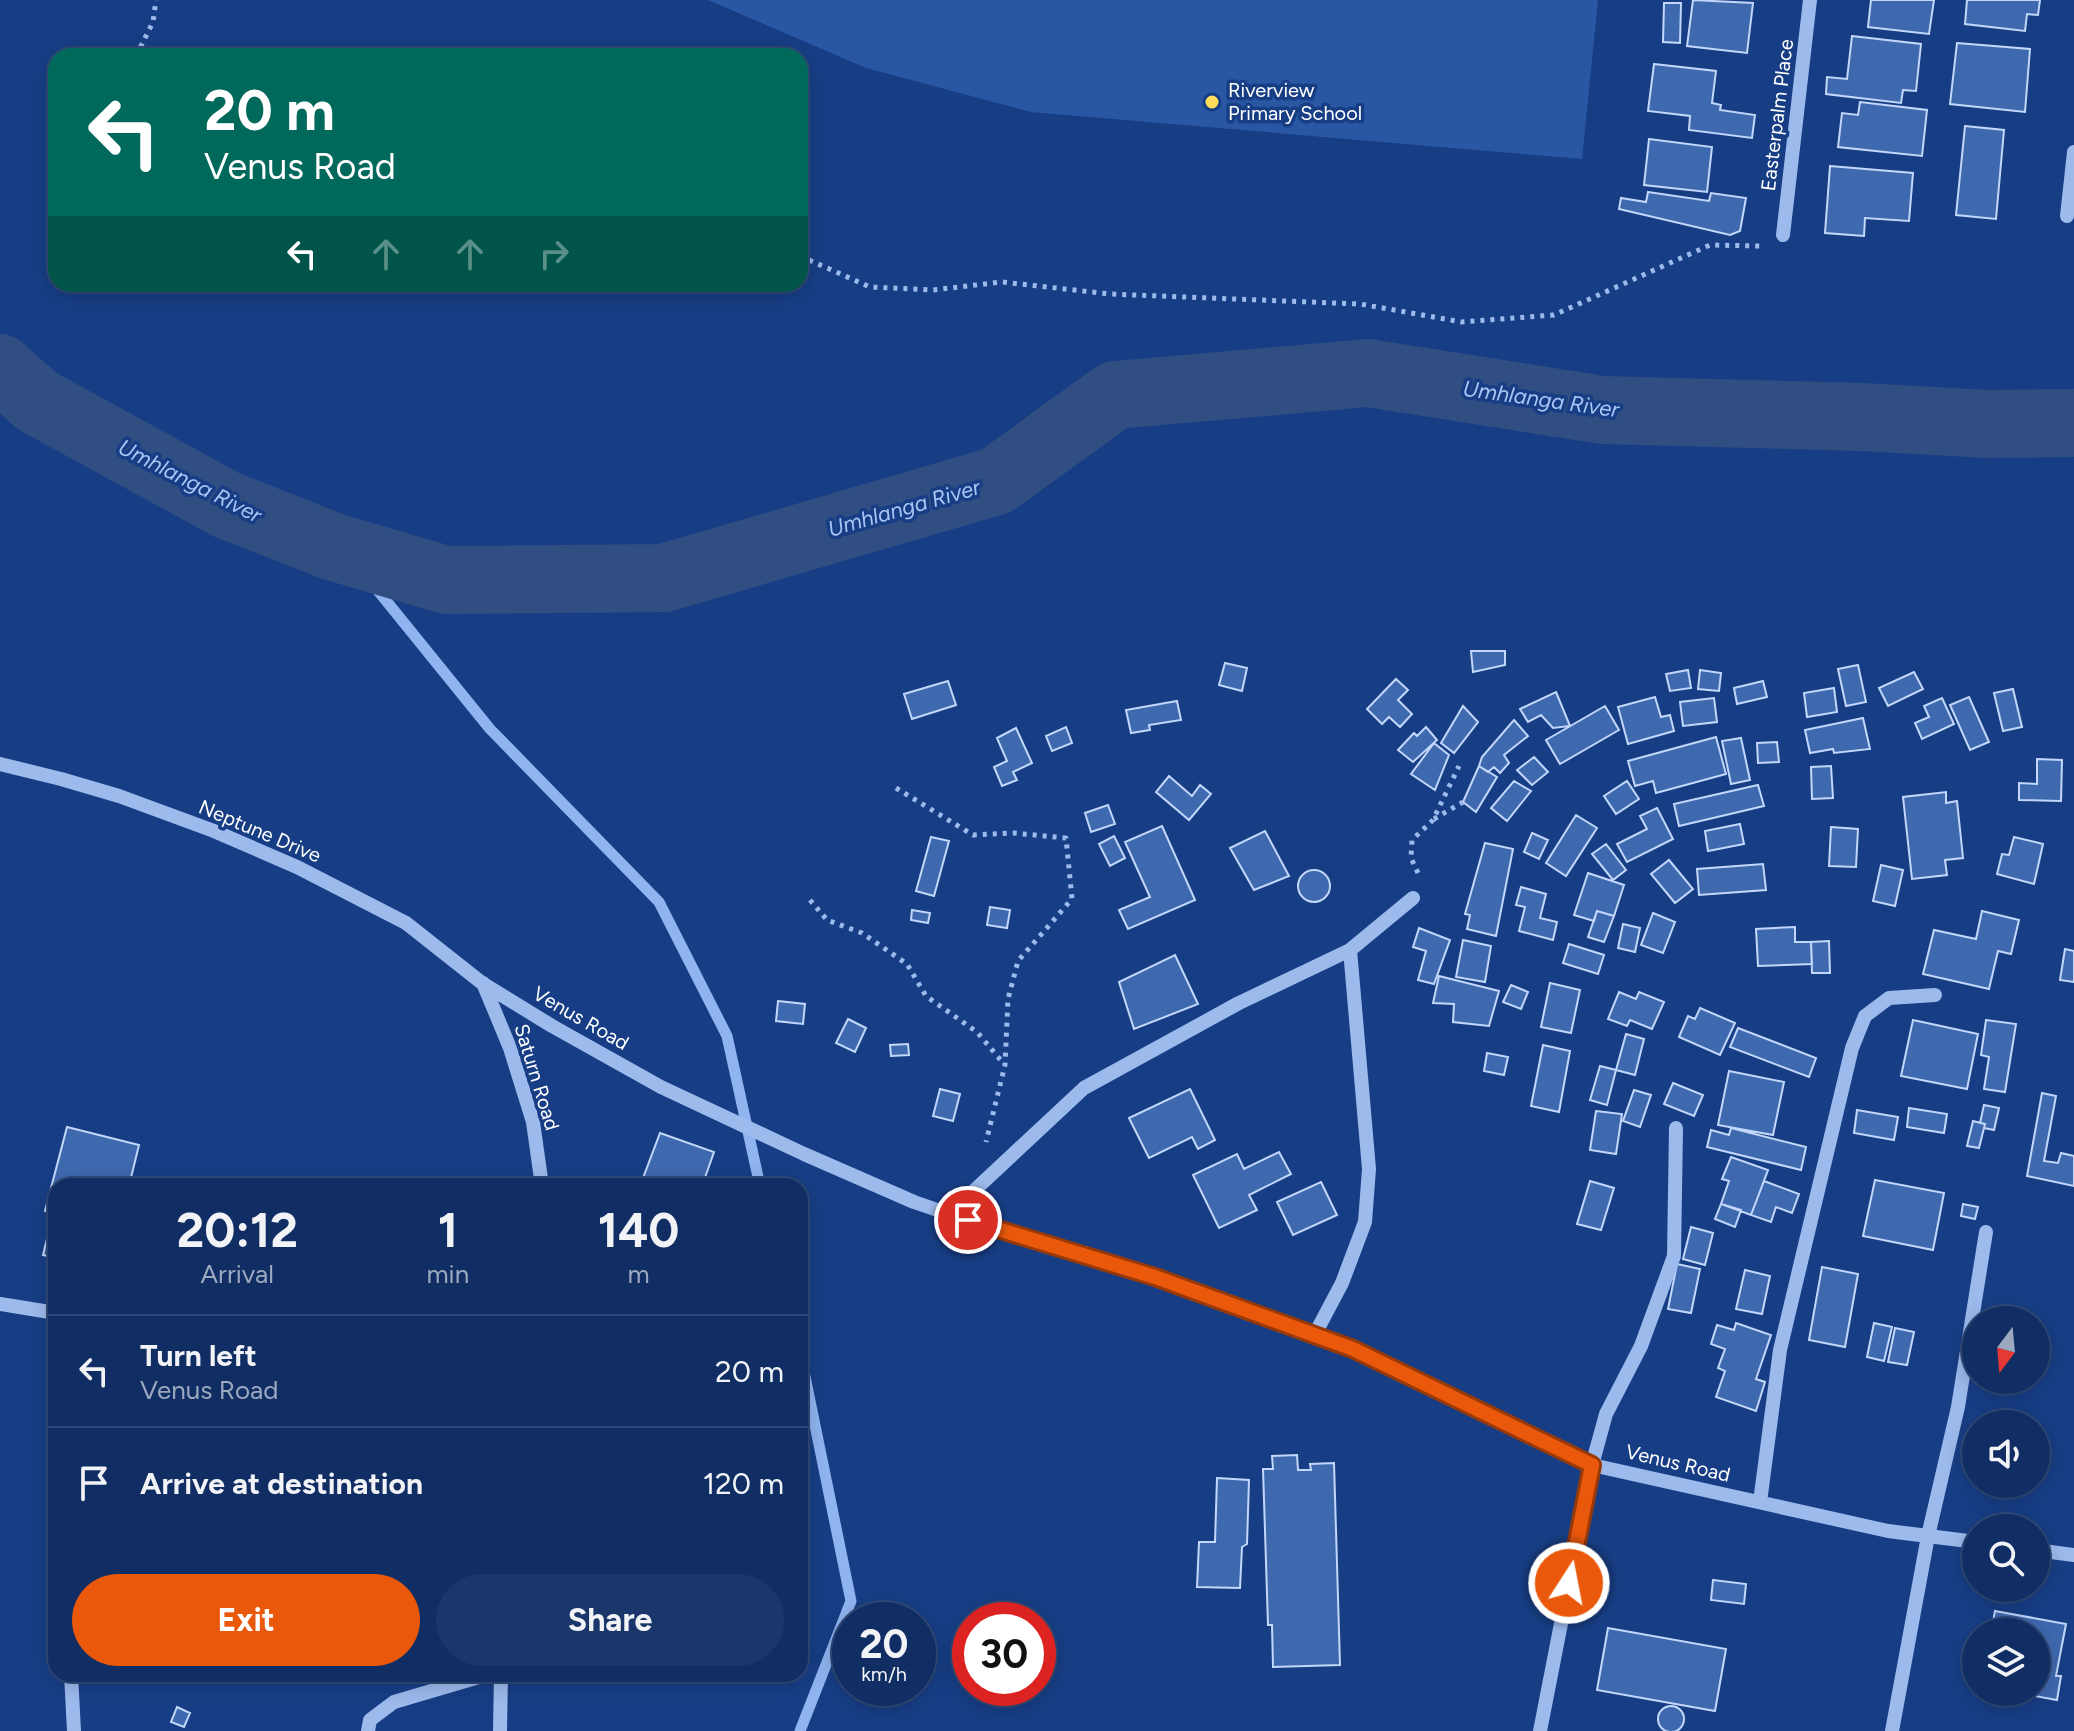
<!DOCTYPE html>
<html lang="en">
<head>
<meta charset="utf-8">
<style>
	:root { --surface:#112e64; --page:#1a366a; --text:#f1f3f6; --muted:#9ca8bf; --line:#304a78; --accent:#ea580c }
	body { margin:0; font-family:Figtree,sans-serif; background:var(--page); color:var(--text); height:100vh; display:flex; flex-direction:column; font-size:30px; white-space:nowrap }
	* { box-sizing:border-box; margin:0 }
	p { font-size:26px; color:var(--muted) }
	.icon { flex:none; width:44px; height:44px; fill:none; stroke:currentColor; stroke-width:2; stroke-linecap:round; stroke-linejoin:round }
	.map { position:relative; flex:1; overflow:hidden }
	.drawer { position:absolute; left:48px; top:1178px; width:760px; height:504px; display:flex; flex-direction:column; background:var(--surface); border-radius:24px; box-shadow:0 4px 20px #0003,0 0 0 2px var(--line) }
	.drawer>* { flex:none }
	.guide { position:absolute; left:48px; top:48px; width:760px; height:244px; border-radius:24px; box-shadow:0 4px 20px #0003,0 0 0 2px var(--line); background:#00695c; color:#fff; overflow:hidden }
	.needle { width:52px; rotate:196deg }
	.tools { position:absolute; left:1962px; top:1306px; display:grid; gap:16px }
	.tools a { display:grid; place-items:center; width:88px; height:88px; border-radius:50%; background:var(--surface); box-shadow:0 4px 20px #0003,0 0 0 2px var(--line); font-size:40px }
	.speed { position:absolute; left:832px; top:1602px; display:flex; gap:16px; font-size:40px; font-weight:700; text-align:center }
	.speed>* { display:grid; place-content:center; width:104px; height:104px; border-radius:50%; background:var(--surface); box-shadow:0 4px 20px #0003,0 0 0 2px var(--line); line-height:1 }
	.speed small { font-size:20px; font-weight:400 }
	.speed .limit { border:12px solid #d22; background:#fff; color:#111 }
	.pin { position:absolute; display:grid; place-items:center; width:68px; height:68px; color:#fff; margin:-34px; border:4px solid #fff; border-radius:50%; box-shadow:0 2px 8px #0007 }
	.me { position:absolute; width:88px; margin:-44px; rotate:11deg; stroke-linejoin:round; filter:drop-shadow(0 0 6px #0008) }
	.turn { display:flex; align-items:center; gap:28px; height:168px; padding:0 24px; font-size:36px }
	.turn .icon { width:104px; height:104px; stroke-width:2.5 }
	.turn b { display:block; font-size:56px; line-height:68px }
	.lanes { display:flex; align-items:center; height:76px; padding:0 24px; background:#0003; justify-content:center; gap:40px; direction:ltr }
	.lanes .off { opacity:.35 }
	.eta { display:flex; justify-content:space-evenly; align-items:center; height:136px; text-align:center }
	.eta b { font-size:48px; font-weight:700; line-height:56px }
	.button { display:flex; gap:16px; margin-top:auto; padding:16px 24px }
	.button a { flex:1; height:92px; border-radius:48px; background:var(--accent); color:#fff; font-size:32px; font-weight:700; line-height:92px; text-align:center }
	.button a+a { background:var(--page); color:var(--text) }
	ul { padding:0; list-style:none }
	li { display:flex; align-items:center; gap:24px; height:112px; padding:0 24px; border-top:2px solid var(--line) }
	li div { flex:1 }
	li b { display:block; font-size:30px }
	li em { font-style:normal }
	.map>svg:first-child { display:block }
	.green { fill:#2a57a4 }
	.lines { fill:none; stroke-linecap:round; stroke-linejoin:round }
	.stream { stroke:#8fb4f0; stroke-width:11 }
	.river { stroke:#314e83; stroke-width:68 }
	.building { fill:#3f69af; stroke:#c2d7fa; stroke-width:2 }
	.path { stroke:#9dbaed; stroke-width:5; stroke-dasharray:4 6; stroke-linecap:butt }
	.minor { stroke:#9dbaed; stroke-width:14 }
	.route-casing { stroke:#983908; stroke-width:20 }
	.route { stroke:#ea580c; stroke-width:14 }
	.poi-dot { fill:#ffdc59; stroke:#173e85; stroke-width:3 }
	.labels { text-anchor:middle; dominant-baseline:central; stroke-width:7; stroke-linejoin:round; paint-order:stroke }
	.poi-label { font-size:20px; fill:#fff; stroke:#173e85; text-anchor:start }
	.street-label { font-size:20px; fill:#fff; stroke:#173e85 }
	.water-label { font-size:22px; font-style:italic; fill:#a8c5f5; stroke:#173e85 }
</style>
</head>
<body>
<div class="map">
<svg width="2074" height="1731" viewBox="0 0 2074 1731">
	<rect width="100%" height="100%" fill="#173e85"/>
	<path class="green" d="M708,0h890l-16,159 -551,-47 -165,-44z"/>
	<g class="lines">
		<path class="stream" d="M345,550l145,179 169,173 68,134 33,150
			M800,1731l51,-130 -51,-249"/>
		<path class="river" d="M0,368l37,33 190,104 107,42 112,33 218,-2 332,-97 119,-86 253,-22 235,37 259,7 126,7 86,-1"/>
	</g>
	<path class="building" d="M1693,0l60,3 -6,50 -60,-7z
		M1871,0h63l-5,34 -61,-7z
		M1967,0h73l-2,15 -11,-1 -2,17 -60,-7z
		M1664,3h17l-1,40 -17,-1z
		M1852,36l69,8 -5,47 -13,-1 -2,13 -75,-9 1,-17 20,2z
		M1957,43l73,6 -5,63 -75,-8z
		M1654,64l62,7 -4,32 9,2 -1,5 35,5 -3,23 -63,-8 1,-14 -42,-5z
		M1860,102l67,8 -5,46 -84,-9 4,-34 16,2z
		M1965,126l39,4 -8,89 -40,-4z
		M1649,139l63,8 -5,45 -63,-7z
		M1830,166l83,7 -4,48 -44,-3 -1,18 -39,-3z
		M1648,192l61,9 2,-8 35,5 -6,33 -10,4 -111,-26 2,-11 25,4z
		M1471,651h34v14l-32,7z
		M1225,663l22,5 -5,23 -23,-6z
		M1858,665l8,37 -20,4 -8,-37z
		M1688,670l3,18 -21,3 -4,-17z
		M1700,670l21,3 -2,18 -21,-2z
		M1914,672l9,17 -35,17 -9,-18z
		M1396,679l12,11 -10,10 14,14 -12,13 -11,-10 -7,7 -15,-15z
		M948,681l8,24 -44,14 -8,-25z
		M1763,681l4,16 -30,7 -3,-16z
		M1834,688l3,24 -30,5 -3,-24z
		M2013,689l9,38 -19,4 -9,-38z
		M1556,692l14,34 -17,2 -12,-13 -13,7 -8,-13z
		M1655,697l6,20 9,-2 4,16 -46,13 -10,-37z
		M1969,697l20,45 -19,8 -20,-45z
		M1714,698l3,24 -34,4 -3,-24z
		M1942,698l12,26 -32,15 -7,-16 14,-6 -5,-11z
		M1177,701l4,19 -32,5 1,5 -19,3 -5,-23z
		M1463,706l15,16 -24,31 -13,-10z
		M1605,706l14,24 -59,34 -14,-24z
		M1863,718l7,31 -36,4 -1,-4 -23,4 -5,-23z
		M1514,720l14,16 -24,19 5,8 -9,10 -6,-6 -6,5 -9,-6 3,-9z
		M1066,727l6,16 -20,8 -6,-15z
		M1426,727l11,13 -24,22 -15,-12 16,-17 3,3z
		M1016,728l16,35 -19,9 4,8 -15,6 -8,-19 13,-6 -10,-23z
		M1716,737l10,37 -70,19 -3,-12 -18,5 -7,-25z
		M1741,738l9,42 -19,4 -9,-43z
		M1777,742l2,20 -21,1 -1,-20z
		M1434,743l15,12 -14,35 -24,-16z
		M1534,757l14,15 -16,13 -15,-15z
		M2037,759l25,1 -1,41 -42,-1v-17l18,1z
		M1479,766l18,11 -21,35 -13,-10z
		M1831,766l2,32 -21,1 -1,-32z
		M1169,776l23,20 8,-11 11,9 -22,26 -33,-28z
		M1514,781l17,10 -24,30 -16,-13z
		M1627,781l12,18 -23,15 -12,-18z
		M1758,785l6,21 -85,20 -5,-22z
		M1946,792v11l11,-2 6,57 -18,2 2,15 -35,4 -9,-82z
		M1108,805l7,19 -24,8 -6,-19z
		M1657,808l16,31 -46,23 -10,-18 30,-15 -7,-13z
		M1576,815l21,13 -31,48 -20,-13z
		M1740,824l4,20 -36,7 -3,-20z
		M1162,826l33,74 -67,29 -9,-19 31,-13 -25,-55z
		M1831,827l27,2 -2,38 -27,-1z
		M1265,831l24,45 -35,14 -24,-42z
		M1532,833l16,7 -9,19 -15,-7z
		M1114,836l11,22 -15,8 -11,-22z
		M931,837l18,4 -15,55 -18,-5z
		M2014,837l29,7 -9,40 -37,-10 5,-20 7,1z
		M1485,843l28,6 -17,87 -29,-7 3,-14 -5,-1z
		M1606,844l20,26 -13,10 -21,-26z
		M1669,860l24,29 -18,14 -24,-29z
		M1763,864l3,26 -67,5 -2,-26z
		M1881,865l22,5 -8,36 -22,-5z
		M1298 886a16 16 0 1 1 32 0a16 16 0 1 1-32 0Z
		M1588,873l36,12 -10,31 -17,-5 -3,10 -20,-6z
		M1521,887l25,7 -6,24 17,4 -4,18 -34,-9 6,-24 -9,-2z
		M990,907l20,3 -3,18 -20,-3z
		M912,910l18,3 -2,10 -17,-3z
		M1597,911l17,5 -10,26 -16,-5z
		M1982,911l37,9 -8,34 -13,-3 -9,38 -66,-15 11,-44 42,9z
		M1653,913l22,9 -12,31 -22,-8z
		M1623,924l17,4 -5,24 -17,-4z
		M1795,927v15h16l1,22 -54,2 -2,-37z
		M1419,928l31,12 -16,44 -16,-4 8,-29 -13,-4z
		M1463,940l28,6 -6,36 -29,-5z
		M1829,941l1,32h-18l-1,-31z
		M1569,944l35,11 -6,19 -35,-11z
		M2065,949l9,2v31l-14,-2z
		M1175,955l23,49 -64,25 -15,-47z
		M1439,976l60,15 -10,35 -36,-4 1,-18 -21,-1z
		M1550,983l30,7 -9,43 -30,-6z
		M1511,985l17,7 -7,17 -18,-7z
		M1619,992l17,7 3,-7 25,10 -12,27 -22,-9 -3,6 -19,-7z
		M778,1001l27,3 -2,20 -27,-3z
		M1700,1008l35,15 -15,32 -41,-18 9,-21 7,3z
		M848,1019l18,9 -11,24 -19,-9z
		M1913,1020l65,14 -11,55 -66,-13z
		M1986,1020l30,4 -11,68 -21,-3 5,-32 -8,-2z
		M1738,1028l78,30 -7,19 -79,-30z
		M1626,1034l18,5 -9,36 -19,-5z
		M908,1044l1,11 -18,1 -1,-11z
		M1543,1045l27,6 -11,61 -28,-6z
		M1487,1053l21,4 -4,18 -20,-4z
		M1600,1066l16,4 -9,35 -17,-5z
		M1729,1071l55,11 -11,53 -55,-10z
		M1673,1083l30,12 -9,21 -30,-12z
		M940,1089l20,5 -7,27 -20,-5z
		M1190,1089l25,51 -17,9 -6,-12 -43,21 -20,-40z
		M1634,1090l17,5 -11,32 -17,-6z
		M2042,1093l14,3 -12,65 14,2 3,-10 13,3v30l-47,-10z
		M1984,1105l15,3 -5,22 -10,-2 1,-4 -5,-1z
		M1909,1108l38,6 -3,19 -37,-6z
		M1857,1110l41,7 -4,23 -40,-7z
		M1596,1111l26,3 -6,40 -26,-4z
		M1973,1121l12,3 -6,24 -12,-2z
		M67,1127l72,18 -10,41h-73v72l-13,-3 10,-41 -8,-3z
		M1731,1128l75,19 -5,23 -94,-23 4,-17 18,5z
		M660,1133l54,19 -12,34h-62z
		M1279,1152l12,22 -42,21 8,15 -38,18 -26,-53 44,-21 7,15z
		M1731,1157l37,13 -17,45 -30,-11 8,-23 -7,-2z
		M1875,1180l69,13 -11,57 -70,-14z
		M1590,1181l24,7 -13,42 -24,-6z
		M1764,1181l35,13 -7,19 -16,-6 -5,15 -20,-7z
		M1321,1182l16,33 -44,20 -16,-33z
		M1721,1204l20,6 -6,17 -20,-8z
		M1963,1204l15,3 -3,12 -14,-3z
		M1691,1227l22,6 -8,32 -22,-6z
		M1677,1264l23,5 -9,44 -23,-4z
		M1822,1267l36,7 -13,73 -36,-7z
		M1745,1270l25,6 -8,38 -26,-5z
		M1736,1323l35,12 -15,44 9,3 -9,29 -40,-14 9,-26 -7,-3 7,-19 -14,-5 6,-19 17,5z
		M1874,1323l18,4 -8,34 -17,-4z
		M1895,1328l19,4 -7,33 -19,-3z
		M1297,1455l1,15h13l-1,-6 24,-1 6,202 -67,2 -1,-42h-4l-5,-156h10l-1,-13z
		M1217,1478l32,2 -2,64 -5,3 -2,41 -43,-1 2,-45h16z
		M1713,1580l33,4 -2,20 -33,-4z
		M1995,1611l71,13 -10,52h5l-4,24 -45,-8h24v-60h-45z
		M1608,1628l118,21 -11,62 -118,-21z
		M1658 1719a13 13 0 1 1 26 0a13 13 0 1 1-26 0Z
		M177,1707l13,6 -6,14 -13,-5z"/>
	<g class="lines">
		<path class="path" d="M136,56l17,-34 3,-22
			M800,256l70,31 63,3 69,-8 108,12 250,10 102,18 92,-7 156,-70 50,1
			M896,788l77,47 40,-2 53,5 6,61 -54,62 -10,38 -3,66 -19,77
			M1434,819l29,-17
			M1418,873l-7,-15 1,-18 21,-20 26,-54
			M810,900l17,20 35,13 45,31 19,32 51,36 27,32"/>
		<path class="minor" d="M2067,216l7,-64
			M1783,235l27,-235
			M0,764l61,15 58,17 95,35 83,36 109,56 76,60 70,43 109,61 143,67 110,48 73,25 168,50 198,72 239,116 296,66 88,11
			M483,983l27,65 23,74 9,64
			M949,1214l135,-126 155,-85 111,-53 63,-52
			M0,1304l56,9
			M1315,1334l27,-51 23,-61 4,-53 -19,-219
			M1760,1502l20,-152 72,-302 13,-32 24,-18 46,-3
			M2036,1550l38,5
			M71,1674l3,57
			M368,1731l2,-11 24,-18 95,-28
			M500,1731l1,-57
			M1540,1731l52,-266 14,-51 35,-68 33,-90 2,-128
			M1892,1731l36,-195 30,-129 28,-175"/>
	</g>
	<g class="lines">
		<defs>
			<path id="route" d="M968,1220l187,57 198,72 239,116 -23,118"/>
		</defs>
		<use href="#route" class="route-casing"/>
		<use href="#route" class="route"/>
	</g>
	<circle class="poi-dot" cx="1212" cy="102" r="8"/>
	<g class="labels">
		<g class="poi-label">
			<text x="1228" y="90">Riverview<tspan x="1228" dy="23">Primary School</tspan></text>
		</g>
		<g class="street-label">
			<text transform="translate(1777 115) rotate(-83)">Easterpalm Place</text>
			<text transform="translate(260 831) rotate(23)">Neptune Drive</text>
			<text transform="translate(581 1018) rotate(30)">Venus Road</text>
			<text transform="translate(537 1077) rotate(73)">Saturn Road</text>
			<text transform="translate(1678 1463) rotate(13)">Venus Road</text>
		</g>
		<g class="water-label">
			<text transform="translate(1541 399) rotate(8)">Umhlanga River</text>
			<text transform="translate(190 481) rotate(27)">Umhlanga River</text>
			<text transform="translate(904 508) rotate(-16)">Umhlanga River</text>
		</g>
	</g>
</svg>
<div class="tools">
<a><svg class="needle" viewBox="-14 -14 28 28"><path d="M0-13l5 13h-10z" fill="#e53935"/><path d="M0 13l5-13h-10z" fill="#9ca8bf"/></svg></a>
<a><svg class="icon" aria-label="sound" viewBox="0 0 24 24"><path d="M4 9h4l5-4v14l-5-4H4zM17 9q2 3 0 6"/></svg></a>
<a><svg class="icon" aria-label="search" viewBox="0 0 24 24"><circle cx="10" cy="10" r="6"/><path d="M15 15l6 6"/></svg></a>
<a><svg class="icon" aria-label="layers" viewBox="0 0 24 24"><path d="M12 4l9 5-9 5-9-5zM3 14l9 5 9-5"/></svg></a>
</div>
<div class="speed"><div>20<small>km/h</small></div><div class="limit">30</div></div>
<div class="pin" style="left:968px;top:1220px;background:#d93025"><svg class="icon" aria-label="arrive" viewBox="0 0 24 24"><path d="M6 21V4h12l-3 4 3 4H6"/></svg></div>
<svg class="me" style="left:1569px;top:1583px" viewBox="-20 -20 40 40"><circle r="17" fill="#ea580c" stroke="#fff" stroke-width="3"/><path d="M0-11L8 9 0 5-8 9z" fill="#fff"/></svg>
<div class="guide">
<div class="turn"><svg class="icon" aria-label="left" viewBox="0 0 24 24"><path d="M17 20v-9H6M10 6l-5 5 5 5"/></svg><div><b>20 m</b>Venus Road</div></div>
<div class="lanes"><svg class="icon" aria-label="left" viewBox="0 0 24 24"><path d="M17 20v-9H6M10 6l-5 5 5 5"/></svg><svg class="icon off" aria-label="ahead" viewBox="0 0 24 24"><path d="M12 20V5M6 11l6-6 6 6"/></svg><svg class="icon off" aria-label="ahead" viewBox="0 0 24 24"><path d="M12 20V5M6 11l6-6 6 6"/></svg><svg class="icon off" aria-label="right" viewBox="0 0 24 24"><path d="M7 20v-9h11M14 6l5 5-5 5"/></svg></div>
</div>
<section class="drawer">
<div class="eta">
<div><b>20:12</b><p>Arrival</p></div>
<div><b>1</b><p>min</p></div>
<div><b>140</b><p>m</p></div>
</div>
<ul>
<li><svg class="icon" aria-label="left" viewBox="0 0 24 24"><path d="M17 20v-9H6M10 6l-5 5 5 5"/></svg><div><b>Turn left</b><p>Venus Road</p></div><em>20 m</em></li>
<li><svg class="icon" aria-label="arrive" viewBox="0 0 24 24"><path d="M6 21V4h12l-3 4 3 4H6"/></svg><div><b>Arrive at destination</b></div><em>120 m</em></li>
</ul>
<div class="button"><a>Exit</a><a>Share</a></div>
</section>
</div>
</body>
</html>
